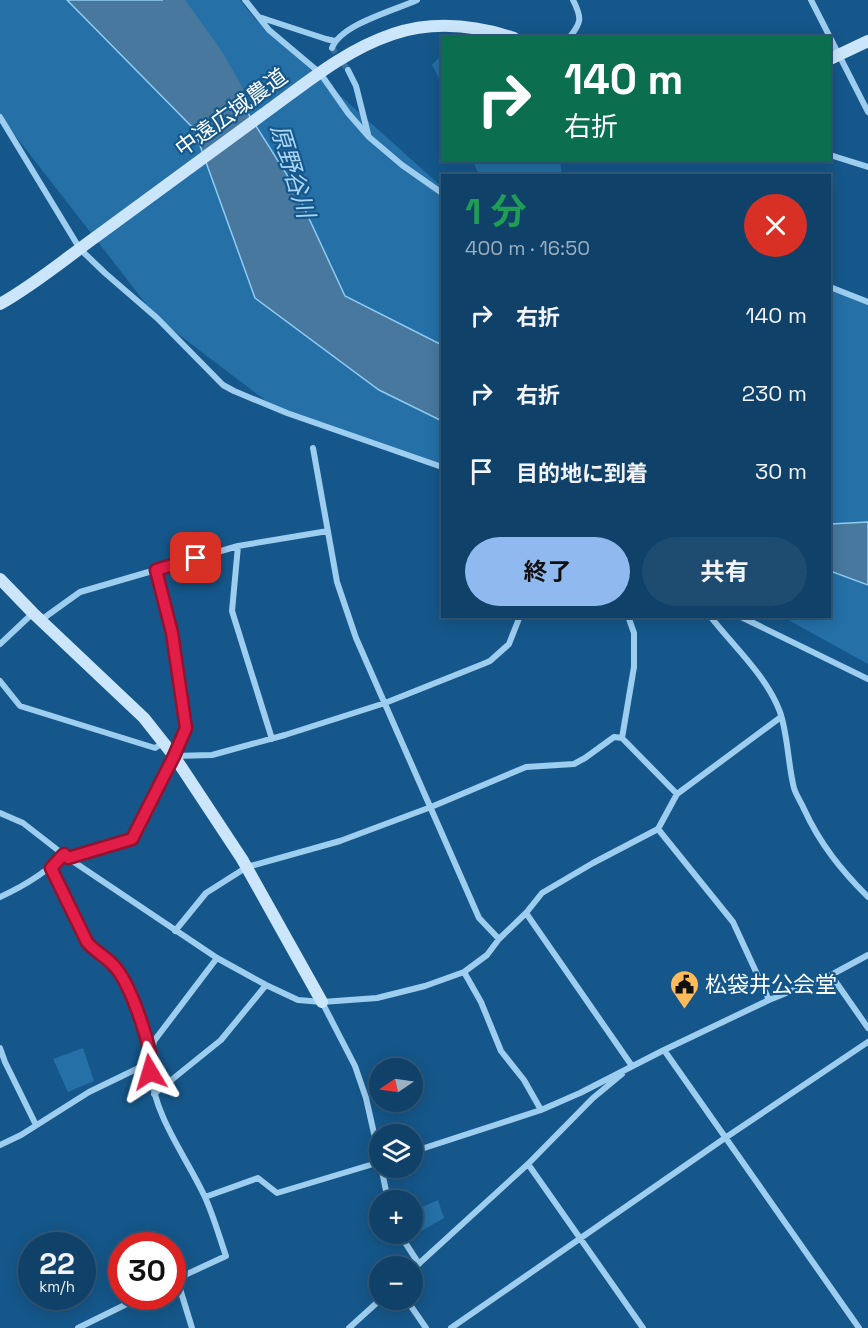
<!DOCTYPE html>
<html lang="ja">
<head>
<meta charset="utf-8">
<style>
	:root { --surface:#104168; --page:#1e4c71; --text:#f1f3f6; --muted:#9cafc0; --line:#305a7c; --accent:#90b9f0 }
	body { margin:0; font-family:"Space Grotesk","Noto Sans JP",sans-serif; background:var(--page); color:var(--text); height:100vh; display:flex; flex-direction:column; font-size:22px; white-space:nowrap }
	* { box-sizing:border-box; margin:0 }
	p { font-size:20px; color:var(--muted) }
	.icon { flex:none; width:33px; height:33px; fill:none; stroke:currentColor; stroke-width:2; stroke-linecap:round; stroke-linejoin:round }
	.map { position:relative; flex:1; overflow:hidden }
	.side { position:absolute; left:441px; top:174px; width:390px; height:444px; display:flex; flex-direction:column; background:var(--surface); border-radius:0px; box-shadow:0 3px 15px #0003,0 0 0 2px var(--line) }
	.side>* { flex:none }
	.banner { position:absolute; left:441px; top:36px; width:390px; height:126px; border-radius:0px; box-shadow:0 3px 15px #0003,0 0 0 2px var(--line); background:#0b6e4f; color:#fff; overflow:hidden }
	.needle { width:39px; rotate:257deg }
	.buttons { position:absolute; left:369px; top:1058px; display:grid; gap:12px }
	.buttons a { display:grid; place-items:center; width:54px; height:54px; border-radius:50%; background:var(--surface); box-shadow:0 3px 15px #0003,0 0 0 2px var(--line); font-size:30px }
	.speed { position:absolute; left:18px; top:1232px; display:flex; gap:12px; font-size:30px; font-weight:700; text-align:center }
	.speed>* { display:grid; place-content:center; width:78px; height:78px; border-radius:50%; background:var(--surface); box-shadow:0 3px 15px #0003,0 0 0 2px var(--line); line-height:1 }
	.speed small { font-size:15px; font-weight:400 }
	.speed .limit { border:9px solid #d22; background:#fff; color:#111 }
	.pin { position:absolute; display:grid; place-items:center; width:51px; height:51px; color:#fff; margin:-26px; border-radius:12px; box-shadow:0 3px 9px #0006 }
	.me { position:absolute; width:66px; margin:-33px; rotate:353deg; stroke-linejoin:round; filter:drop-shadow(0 0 4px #0008) }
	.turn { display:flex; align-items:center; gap:21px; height:126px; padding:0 24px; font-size:27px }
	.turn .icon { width:78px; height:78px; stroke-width:2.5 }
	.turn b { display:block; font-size:42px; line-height:51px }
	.round { display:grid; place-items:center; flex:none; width:63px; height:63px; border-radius:32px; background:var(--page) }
	.summary { display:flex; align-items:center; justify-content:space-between; height:102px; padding:0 24px }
	h1 { font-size:36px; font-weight:700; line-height:45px; color:#1e9e55 }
	.button { display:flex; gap:12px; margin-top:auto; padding:12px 24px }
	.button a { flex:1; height:69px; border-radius:36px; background:var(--accent); color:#111; font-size:24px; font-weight:700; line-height:69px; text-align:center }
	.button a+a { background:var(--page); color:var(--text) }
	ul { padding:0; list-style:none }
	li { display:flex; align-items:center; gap:18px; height:78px; padding:0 24px }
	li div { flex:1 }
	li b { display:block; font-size:22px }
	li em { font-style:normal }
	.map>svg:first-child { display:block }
	.green { fill:#2470a7 }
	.water { fill:#48789e; stroke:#8fcaf2; stroke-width:1.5 }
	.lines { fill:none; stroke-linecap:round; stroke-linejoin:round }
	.river { stroke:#48789e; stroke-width:20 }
	.street-tunnel { stroke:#38709c; stroke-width:6; stroke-dasharray:6 3; stroke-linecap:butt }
	.street { stroke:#9dcdef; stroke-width:6 }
	.secondary { stroke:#cbe6fb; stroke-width:12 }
	.route-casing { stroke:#92132f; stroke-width:15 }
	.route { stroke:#e11d48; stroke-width:10 }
	.labels { text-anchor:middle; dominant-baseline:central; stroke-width:4.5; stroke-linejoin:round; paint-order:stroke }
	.street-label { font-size:22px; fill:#fff; stroke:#15578a }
	.poi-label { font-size:22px; fill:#fff; stroke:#15578a; text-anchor:start }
	.water-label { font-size:24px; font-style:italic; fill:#a9d6f7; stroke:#15578a }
</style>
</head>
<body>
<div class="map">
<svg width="868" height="1328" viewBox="0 0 868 1328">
	<rect width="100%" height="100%" fill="#15578a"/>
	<path class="green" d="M0,0h240l15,19 187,168v279l-168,-59 -117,-89 -157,-202z
		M442,54v30l-10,-19z
		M473,161h87l2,14h-83z
		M830,287l38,17v360l-85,-47 47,-1z
		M83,1048l11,33 -26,11 -15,-33z
		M438,1200l6,18 -33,19 -3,-4h4l1,-22z"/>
	<path class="water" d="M67,0h99l40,47 88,139 51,110 97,49v76l-63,-31 -124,-92 -61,-169z
		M868,522v63l-38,-14v-47z"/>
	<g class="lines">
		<path class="river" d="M173,0l40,56 21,37"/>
		<path class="street-tunnel" d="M332,48l16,22"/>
		<path class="street" d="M245,0l24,30 51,43 28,40 21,24 33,28 40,28
			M811,0l57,112
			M259,17l67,22 9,2
			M569,38c13,-16 13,-20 4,-38
			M332,48c9,-24 64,-38 85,-48
			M348,70l8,16 12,48
			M0,117l80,132 25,24 52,45 66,67 11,6 53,22 155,54
			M830,155l38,12
			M830,287l38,15
			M313,448l24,134 19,56 123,280 20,21
			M238,546l-6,65 40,128
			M710,616c24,31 56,59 70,96 8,23 8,53 14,76 2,7 7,14 10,21 16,35 37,61 64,88
			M739,616l129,63
			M41,620l39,-28 158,-46 90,-15
			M0,644l33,-31
			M0,681l20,25 135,42 8,-5
			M622,738l12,-71v-34l-6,-17
			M174,756l38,-1 73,-20 100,-32 98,-39 7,-3 19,-17 11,-28
			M0,813l23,10 45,35 149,100 49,27 32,15 24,2 55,-4 48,-12 39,-14 23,-17 12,-16 27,-26 16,-20 51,-30 65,-34 19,-35 104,-77
			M658,829l75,93 36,78
			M68,858l64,-19 42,-83 12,-28 -14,-95 -16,-63
			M51,868l36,74c8,10 20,15 28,25 19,23 27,60 36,88
			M0,897c24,-11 46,-24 64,-43
			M526,913l106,153
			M175,931l31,-38 41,-26 93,-26 91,-34 95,-40 48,-3 11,-6 29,-21 8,1 55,56
			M464,972l17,30 20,49 23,29 17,30
			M831,975l37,53
			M322,1002l33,64 11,32 14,62
			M0,1048l5,14 31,63
			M664,1050l195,278
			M154,1094l67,-54 45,-55
			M0,1145l21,-10 68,-43 62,-30
			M412,1152l129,-42 39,-17 84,-43 105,-50 62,-25 37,-20
			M528,1164l115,164
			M381,1167l7,33
			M205,1197l53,-19 19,15 103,-31
			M399,1233l20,31
			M412,1270l116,-106 65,-66 29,-24
			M177,1279l15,49
			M172,1281l54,-25c-7,-20 -13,-42 -22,-61 -18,-38 -50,-80 -53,-122 -1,-11 1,-22 3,-32l63,-83
			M406,1299l20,29
			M78,1328l65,-32
			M349,1328l32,-29
			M451,1328l274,-190 143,-96"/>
		<path class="secondary" d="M830,59l38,-18
			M0,304c34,-19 65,-45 97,-68 56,-41 112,-82 169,-124 40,-29 79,-62 127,-78 39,-13 82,-9 121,4
			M0,579l33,34 111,105 30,38 68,103 80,143"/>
	</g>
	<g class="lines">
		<defs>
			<path id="route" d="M150,1072c1,-6 2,-13 0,-19 -5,-23 -20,-69 -35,-86 -8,-10 -20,-15 -28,-25l-36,-74 13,-14 4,4 64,-19 42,-83 12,-28 -14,-95 -16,-63 40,-12"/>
		</defs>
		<use href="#route" class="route-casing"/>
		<use href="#route" class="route"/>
	</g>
	<defs>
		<symbol id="civic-pin" viewBox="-11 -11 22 30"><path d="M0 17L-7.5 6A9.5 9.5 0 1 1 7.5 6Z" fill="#ffbb5b" stroke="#15578a"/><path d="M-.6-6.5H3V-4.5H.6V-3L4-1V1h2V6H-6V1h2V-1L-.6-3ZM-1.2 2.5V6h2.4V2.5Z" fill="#111"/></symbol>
	</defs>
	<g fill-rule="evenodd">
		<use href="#civic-pin" x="668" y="968" width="33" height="45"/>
	</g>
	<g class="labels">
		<g class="street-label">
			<text transform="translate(231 112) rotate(-36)">中遠広域農道</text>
		</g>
		<g class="poi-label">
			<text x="705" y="984">松袋井公会堂</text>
		</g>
		<g class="water-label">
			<text transform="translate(293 171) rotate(73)">原野谷川</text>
		</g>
	</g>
</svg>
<div class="buttons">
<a><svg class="needle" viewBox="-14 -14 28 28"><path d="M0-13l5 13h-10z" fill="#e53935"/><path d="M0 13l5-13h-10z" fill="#9cafc0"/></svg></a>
<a><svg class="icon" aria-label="layers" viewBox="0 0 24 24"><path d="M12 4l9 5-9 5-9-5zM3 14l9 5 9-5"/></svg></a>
<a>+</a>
<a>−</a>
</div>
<div class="speed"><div>22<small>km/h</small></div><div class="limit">30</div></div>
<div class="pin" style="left:196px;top:558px;background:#d93025"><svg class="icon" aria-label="arrive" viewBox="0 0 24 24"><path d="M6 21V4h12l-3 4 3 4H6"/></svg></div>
<svg class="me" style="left:150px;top:1072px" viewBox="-20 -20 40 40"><path d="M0-17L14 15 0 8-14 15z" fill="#e11d48" stroke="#fff" stroke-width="4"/></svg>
<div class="banner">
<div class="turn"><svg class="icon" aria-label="right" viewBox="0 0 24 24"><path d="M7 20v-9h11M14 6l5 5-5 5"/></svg><div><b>140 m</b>右折</div></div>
</div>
<section class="side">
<div class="summary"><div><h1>1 分</h1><p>400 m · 16:50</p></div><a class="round" style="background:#d93025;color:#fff"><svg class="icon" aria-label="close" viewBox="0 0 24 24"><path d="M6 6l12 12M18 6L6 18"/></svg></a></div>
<ul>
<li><svg class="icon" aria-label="right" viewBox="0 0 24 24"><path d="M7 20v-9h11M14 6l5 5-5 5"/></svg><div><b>右折</b></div><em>140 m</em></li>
<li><svg class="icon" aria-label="right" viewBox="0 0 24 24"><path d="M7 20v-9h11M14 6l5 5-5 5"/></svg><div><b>右折</b></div><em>230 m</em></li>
<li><svg class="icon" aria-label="arrive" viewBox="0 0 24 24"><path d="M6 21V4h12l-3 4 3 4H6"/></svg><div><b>目的地に到着</b></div><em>30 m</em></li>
</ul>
<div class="button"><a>終了</a><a>共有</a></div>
</section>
</div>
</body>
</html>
